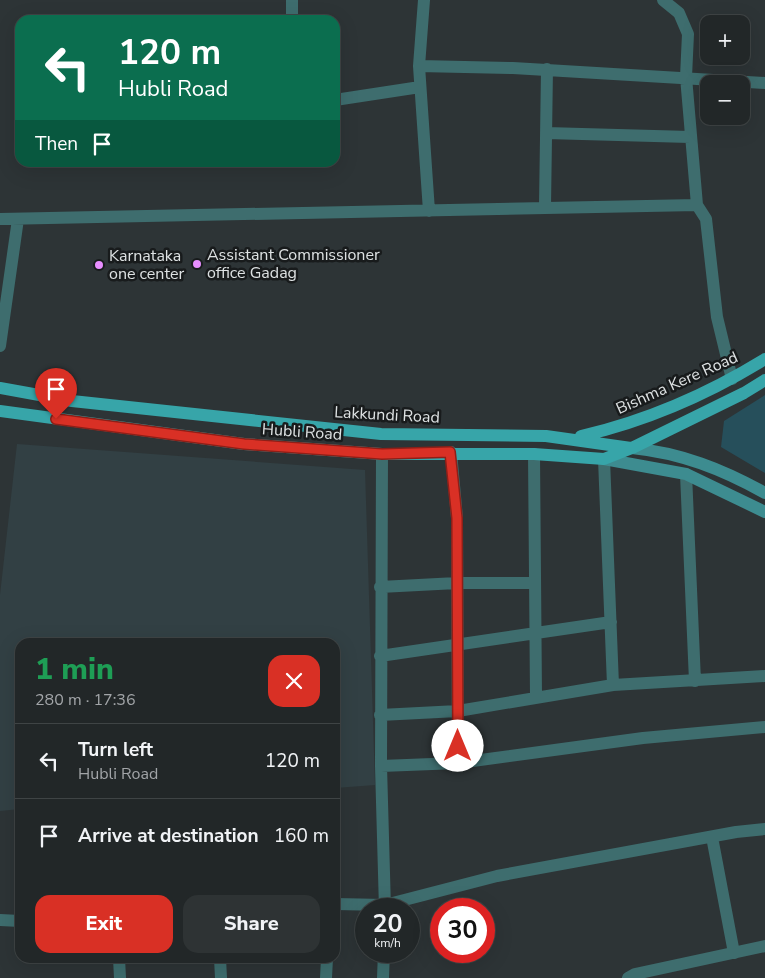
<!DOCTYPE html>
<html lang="en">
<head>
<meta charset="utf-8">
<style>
	:root { --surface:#222728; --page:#2e3334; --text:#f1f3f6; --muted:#a2a5a8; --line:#3f4445; --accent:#d93025 }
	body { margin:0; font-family:"Nunito Sans",sans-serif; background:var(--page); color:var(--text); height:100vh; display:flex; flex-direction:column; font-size:19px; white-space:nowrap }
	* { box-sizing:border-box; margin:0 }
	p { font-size:16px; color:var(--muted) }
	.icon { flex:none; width:28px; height:28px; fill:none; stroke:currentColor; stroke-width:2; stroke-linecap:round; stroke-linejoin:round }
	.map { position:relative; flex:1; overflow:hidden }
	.panel { position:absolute; left:15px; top:638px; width:325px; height:325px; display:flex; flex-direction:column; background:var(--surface); border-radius:15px; box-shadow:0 5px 20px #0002,0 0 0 1px var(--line) }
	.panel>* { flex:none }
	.guide { position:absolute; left:15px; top:15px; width:325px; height:152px; border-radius:15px; box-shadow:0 5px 20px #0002,0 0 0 1px var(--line); background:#0b6e4f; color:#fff; overflow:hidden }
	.fabs { position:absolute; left:700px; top:15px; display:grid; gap:10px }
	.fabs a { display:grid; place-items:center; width:50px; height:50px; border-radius:10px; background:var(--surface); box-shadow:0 5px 20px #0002,0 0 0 1px var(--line); font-size:25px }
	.speed { position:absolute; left:355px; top:898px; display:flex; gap:10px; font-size:25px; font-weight:700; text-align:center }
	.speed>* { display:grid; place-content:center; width:65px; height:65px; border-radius:50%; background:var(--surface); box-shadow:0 5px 20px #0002,0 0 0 1px var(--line); line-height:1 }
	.speed small { font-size:12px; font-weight:400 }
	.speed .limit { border:8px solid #d22; background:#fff; color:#111 }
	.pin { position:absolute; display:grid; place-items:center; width:42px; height:42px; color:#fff; margin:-51px -21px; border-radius:50% 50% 50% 0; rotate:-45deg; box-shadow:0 0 5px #0007 }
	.pin .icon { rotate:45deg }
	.me { position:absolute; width:55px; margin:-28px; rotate:0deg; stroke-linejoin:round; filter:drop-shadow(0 0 4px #0008) }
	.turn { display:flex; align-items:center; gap:18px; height:105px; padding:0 20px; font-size:22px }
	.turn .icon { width:65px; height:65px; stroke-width:2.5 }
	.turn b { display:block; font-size:35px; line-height:42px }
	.then { display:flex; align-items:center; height:48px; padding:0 20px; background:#0003; gap:10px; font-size:19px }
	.round { display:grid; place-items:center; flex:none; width:52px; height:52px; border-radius:15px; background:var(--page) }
	.summary { display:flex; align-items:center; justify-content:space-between; height:85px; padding:0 20px }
	h1 { font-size:30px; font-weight:800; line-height:38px; color:#1e9e55 }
	.button { display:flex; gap:10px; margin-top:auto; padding:10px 20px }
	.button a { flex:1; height:58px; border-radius:15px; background:var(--accent); color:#fff; font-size:20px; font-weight:800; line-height:58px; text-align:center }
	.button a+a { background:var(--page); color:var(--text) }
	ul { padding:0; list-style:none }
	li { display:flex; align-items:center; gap:15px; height:75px; padding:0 20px; border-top:1px solid var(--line) }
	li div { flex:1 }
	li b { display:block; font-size:19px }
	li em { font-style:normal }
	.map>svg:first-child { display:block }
	.built { fill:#324044 }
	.green { fill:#264f5b }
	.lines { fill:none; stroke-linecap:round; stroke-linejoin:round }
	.street { stroke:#3e6d6e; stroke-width:12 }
	.secondary { stroke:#3d8c90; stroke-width:12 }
	.primary { stroke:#37a5a9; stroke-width:12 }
	.route-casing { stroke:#8d1f18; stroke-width:12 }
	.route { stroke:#d93025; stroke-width:9 }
	.poi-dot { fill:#e88eff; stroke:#181b1c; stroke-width:2 }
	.labels { text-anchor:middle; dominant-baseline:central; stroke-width:5; stroke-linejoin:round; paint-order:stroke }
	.poi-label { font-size:16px; fill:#dee2e3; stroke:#181b1c; text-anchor:start }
	.street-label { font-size:16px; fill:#dee2e3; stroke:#181b1c }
</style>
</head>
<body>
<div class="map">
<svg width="765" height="978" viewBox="0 0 765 978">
	<rect width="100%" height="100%" fill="#2d3436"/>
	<path class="built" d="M17,444l348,26 10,315 -40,3v-146h-315v167l-20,2v-216z"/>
	<path class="green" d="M765,395v78l-44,-26 3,-26z"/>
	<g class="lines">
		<path class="street" d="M292,0v20
			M424,0l-5,66 10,145
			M663,0l16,13 9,21 -2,43 11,128 9,14 11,98 15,62
			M419,66l94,2 252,15
			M335,100l85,-13
			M546,133l144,4
			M545,206l2,-137
			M0,219l697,-14
			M0,346l18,-127
			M451,452l6,66 1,245
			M382,454l-1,312 4,143
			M534,454l2,242
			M604,459l9,226
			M686,474l9,207
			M380,587l77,-4h76
			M380,656l231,-34
			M380,715l78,-4 155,-26 152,-9
			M381,766l77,-3 185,-25 122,-11
			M712,837l22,116
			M335,904l50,1 112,-29 239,-44 29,-3
			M0,920l20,1
			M119,958l1,20
			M220,958l1,20
			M326,978l1,-20
			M383,978l1,-27
			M628,978l7,-4 130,-28"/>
		<path class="secondary" d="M632,448c49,5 90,21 133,45
			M604,459l82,15 79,38"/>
		<path class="primary" d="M0,388l72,13 309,33 165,2 85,12
			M0,411l244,33 138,10h152l70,5 28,-11 112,-55 21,-13
			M581,436c65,-15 127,-42 184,-77"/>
	</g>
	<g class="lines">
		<defs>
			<path id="route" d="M56,419l188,25 138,10 68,-2 7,66 1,228"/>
		</defs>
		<use href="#route" class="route-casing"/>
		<use href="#route" class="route"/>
	</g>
	<g class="poi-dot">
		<circle cx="197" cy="264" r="5"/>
		<circle cx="99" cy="265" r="5"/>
	</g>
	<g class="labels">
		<g class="poi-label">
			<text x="207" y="255">Assistant Commissioner<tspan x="207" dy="18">office Gadag</tspan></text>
			<text x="109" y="256">Karnataka<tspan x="109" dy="18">one center</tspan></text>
		</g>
		<g class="street-label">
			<text transform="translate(677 383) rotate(-24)">Bishma Kere Road</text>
			<text transform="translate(387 415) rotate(3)">Lakkundi Road</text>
			<text transform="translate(302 432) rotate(4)">Hubli Road</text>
		</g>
	</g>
</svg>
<div class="fabs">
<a>+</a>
<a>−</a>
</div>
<div class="speed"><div>20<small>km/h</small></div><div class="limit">30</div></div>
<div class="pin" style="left:56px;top:419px;background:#d93025"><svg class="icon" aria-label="arrive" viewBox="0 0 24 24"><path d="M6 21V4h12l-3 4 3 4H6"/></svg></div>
<svg class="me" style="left:458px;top:746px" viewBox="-20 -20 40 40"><circle r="19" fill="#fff"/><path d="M0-13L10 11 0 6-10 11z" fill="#d93025"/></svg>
<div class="guide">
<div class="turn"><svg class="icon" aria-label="left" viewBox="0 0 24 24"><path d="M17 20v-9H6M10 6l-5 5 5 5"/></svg><div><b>120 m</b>Hubli Road</div></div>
<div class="then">Then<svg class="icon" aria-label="arrive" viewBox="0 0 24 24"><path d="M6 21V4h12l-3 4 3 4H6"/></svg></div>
</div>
<section class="panel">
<div class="summary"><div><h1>1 min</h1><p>280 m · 17:36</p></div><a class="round" style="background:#d93025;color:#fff"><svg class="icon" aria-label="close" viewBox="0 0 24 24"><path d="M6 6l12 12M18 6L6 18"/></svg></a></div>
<ul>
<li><svg class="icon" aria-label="left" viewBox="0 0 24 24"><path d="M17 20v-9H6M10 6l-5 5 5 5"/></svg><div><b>Turn left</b><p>Hubli Road</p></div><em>120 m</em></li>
<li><svg class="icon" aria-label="arrive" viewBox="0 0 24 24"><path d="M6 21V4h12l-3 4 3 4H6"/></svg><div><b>Arrive at destination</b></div><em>160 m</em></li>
</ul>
<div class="button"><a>Exit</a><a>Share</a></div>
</section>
</div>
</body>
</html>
